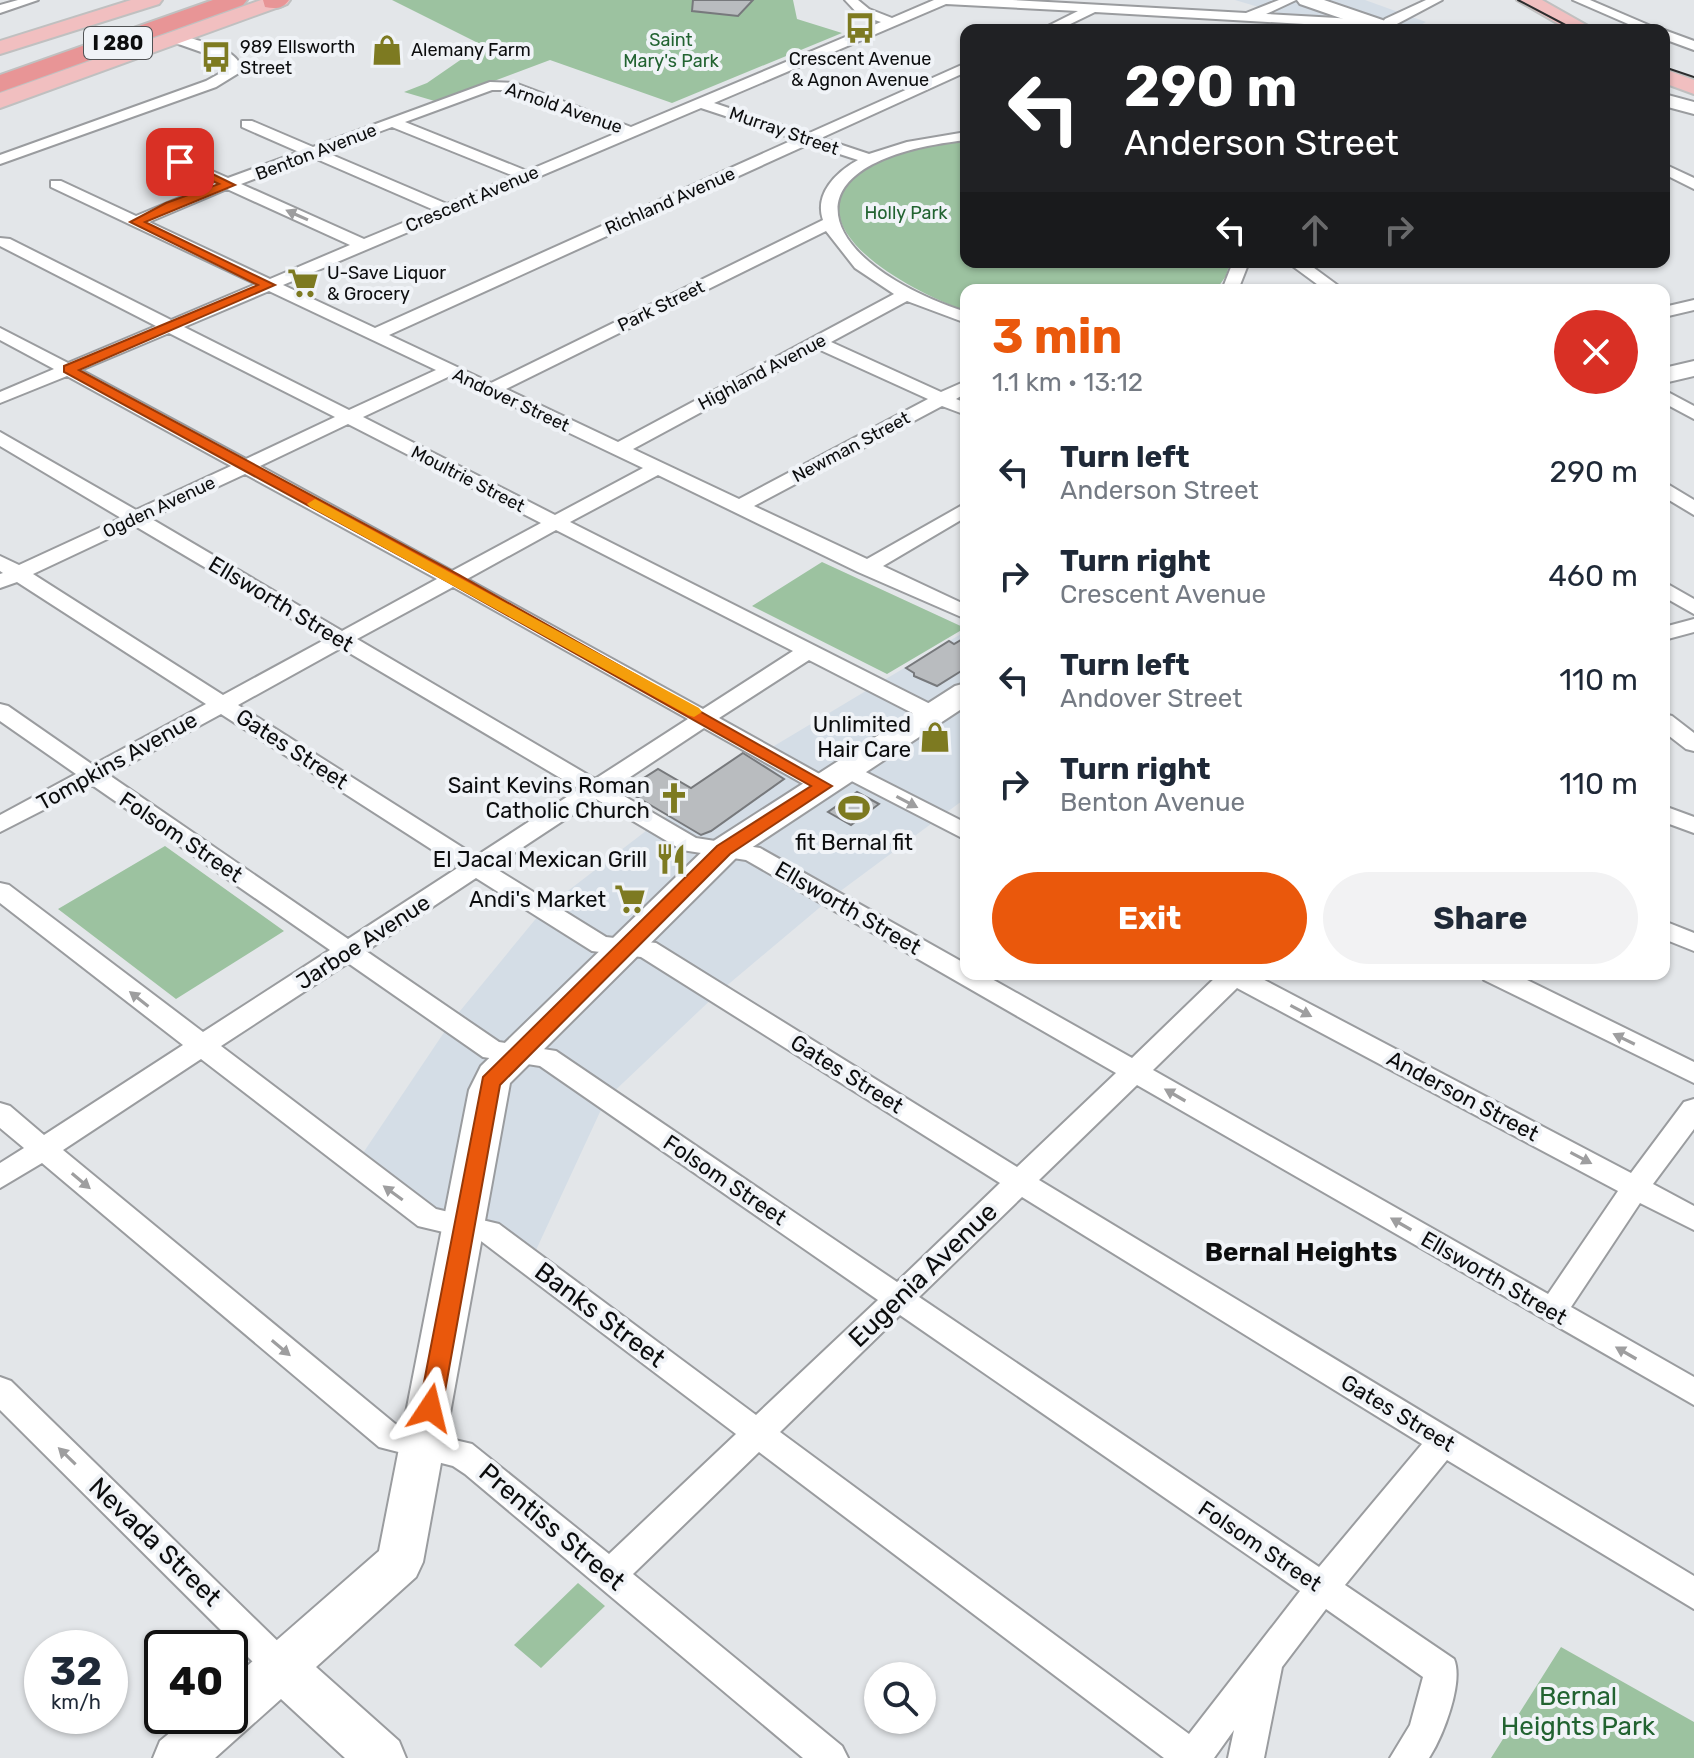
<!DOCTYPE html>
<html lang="en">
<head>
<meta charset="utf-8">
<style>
	:root { --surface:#fff; --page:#f2f2f3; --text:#1f2937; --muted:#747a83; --accent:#ea580c }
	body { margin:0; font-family:Rubik,sans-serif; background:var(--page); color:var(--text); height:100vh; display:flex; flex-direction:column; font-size:30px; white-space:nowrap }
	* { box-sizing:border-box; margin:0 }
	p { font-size:26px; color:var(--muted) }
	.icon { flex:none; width:44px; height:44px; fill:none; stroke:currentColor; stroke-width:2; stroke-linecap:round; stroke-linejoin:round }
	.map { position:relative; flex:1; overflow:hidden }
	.sheet { position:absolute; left:960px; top:284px; width:710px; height:696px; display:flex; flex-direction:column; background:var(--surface); border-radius:16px; box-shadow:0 2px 6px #0004 }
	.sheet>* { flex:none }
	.top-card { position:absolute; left:960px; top:24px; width:710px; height:244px; border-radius:16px; box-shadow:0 2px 6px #0004; background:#202124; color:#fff; overflow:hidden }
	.controls { position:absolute; left:864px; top:1662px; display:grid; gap:16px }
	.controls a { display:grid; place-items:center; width:72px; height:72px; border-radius:50%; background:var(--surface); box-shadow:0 2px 6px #0004; font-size:40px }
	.speed { position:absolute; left:24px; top:1630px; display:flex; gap:16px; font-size:40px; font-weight:700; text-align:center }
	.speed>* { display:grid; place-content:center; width:104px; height:104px; border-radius:50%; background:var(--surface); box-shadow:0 2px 6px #0004; line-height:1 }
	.speed small { font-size:20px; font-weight:400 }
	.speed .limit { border:4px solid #111; border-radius:12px; background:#fff; color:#111 }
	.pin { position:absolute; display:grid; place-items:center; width:68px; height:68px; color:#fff; margin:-34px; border-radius:16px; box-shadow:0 4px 12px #0006 }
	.me { position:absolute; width:88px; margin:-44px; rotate:10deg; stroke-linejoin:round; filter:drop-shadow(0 0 6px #0008) }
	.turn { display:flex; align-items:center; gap:28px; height:168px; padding:0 32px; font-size:36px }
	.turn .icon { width:104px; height:104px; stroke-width:2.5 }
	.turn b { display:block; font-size:56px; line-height:68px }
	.lanes { display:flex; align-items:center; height:76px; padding:0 32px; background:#0003; justify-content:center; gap:40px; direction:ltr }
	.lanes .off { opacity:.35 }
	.round { display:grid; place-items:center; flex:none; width:84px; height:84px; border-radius:42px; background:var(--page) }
	.headline { display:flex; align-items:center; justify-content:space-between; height:136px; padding:0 32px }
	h1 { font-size:48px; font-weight:700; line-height:60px; color:var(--accent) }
	.primary-button { display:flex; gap:16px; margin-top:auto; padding:16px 32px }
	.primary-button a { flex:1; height:92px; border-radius:48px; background:var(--accent); color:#fff; font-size:32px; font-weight:700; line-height:92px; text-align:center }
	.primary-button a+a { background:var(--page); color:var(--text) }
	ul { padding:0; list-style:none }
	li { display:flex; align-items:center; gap:24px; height:104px; padding:0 32px }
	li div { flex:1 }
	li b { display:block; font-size:30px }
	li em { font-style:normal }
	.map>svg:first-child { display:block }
	.built { fill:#d4dde6 }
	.green { fill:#9cc2a0 }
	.building { fill:#b9bcbf; stroke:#77797c; stroke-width:2 }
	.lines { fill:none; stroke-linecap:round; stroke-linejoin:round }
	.street-casing { stroke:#9a9c9f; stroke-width:4 }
	.secondary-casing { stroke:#9a9c9f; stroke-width:4 }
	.primary-casing { stroke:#c0c0c0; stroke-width:4 }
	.highway-casing { stroke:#c0c0c0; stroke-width:4 }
	.street { fill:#fff; fill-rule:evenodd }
	.secondary { fill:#fff; fill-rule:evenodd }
	.primary { fill:#f1bfc0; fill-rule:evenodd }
	.highway { fill:#e89596; fill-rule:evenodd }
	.tram { stroke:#2c2d2e; stroke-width:2 }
	.oneway { fill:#9e9e9f }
	.route { fill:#ea580c; stroke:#983908; stroke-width:2 }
	.slow { fill:#f59e0b }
	.labels { text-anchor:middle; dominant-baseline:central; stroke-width:8; stroke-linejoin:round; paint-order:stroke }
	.far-park-label { font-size:18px; fill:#226331; stroke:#f0f3f7 }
	.far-poi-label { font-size:18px; fill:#0c0d0e; stroke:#f0f3f7; text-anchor:start }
	.far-street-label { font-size:18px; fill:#0c0d0e; stroke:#f0f3f7 }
	.shield { fill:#f0f3f7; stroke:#505254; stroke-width:2 }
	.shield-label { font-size:20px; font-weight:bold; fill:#0c0d0e }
	.street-label { font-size:22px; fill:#0c0d0e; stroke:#f0f3f7 }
	.poi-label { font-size:22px; fill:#0c0d0e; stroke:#f0f3f7; text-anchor:end }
	.quarter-label { font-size:26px; font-weight:bold; fill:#0c0d0e; stroke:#f0f3f7 }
	.near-street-label { font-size:26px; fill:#0c0d0e; stroke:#f0f3f7 }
	.near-park-label { font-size:26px; fill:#226331; stroke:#f0f3f7 }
</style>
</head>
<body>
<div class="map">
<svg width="1694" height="1758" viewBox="0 0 1694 1758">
	<rect width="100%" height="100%" fill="#e3e6e9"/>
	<path class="built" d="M1235,0h130l61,22 -15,8h-74z
		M966,631v167l-135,100 -113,95 -112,106 -76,164 -175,-98 96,-143 92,-112 112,-86 109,-72z"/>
	<path class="green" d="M392,0h401l4,19 45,14 -170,70 -122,-43 -112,42 -34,-10 23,-9 55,-38z
		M966,140v122h264l-4,14 -10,14h-250v21c-77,-28 -207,-107 -61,-161 19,-7 42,-7 61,-10z
		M822,562l143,66 -78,46 -135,-68z
		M165,846l119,85 -108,68 -118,-90z
		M578,1583l27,23 -64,62 -27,-23z
		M1561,1647l133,75v36h-203z"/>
	<path class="building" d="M693,0h60l-15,16 -46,-5z
		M966,637v31l-29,18 -23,-10v-3l-8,-5 43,-27 5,3z
		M743,753l41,26 -73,52 -10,4 -76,-45 33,-21 33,19z
		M857,792l22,12 -28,21 -23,-13z"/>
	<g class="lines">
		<defs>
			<path id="street" d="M18,0h20l-38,13v-8z
				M845,0h13l11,9 23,9 42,-18h78l234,13 33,-13h17l-30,14 106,6 7,4 -7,4 -277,-16 -37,18h-18l38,-19 -132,-7 -232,99 93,31 159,-71v9l-145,66 48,16 38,-12 59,-10v8c-192,22 -149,123 0,172v11l-59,-22 -76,41 110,50 25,-11v12l-10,6 10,4v12l-24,-9 -188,100 113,53 99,-56v14l-83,49 83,39v14l-108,-47 -200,-97 -88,47 370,187 3,5 -11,7 -8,-2 -115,-59 -90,58 113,63 3,5 -3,5h-16l-112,-63 -92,61 84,49 64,10 206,116v10h17l149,84 87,-84h34l378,199 53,-71 10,-3v30l-41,55 41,22v24l-54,-27 -69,104 123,70v28l-557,-320 -98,95 655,396v33l-247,-149 -102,125 109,74c10,23 -11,78 -25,99h-39l20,-33 13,-48 -97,-68 -44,58 -18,91h-36l6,-28 -20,28h-50l-405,-306 -126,122 209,172 6,12h-45l-338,-284 -12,-8 -74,-19 -337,-284 -42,25v-25l24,-15 -24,-20v-25l10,3 34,29 139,-90 -183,-142v-20l9,2 194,147 127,-82 -238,-165 -92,47v-17l76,-41 -76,-53v-17l8,2 85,59 113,-61 -189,-122 -17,6v-14l3,-1 -3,-2v-15l19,9 102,-47 -121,-72v-14l136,78 95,-44 -164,-90 -67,27v-11l54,-23 -54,-29v-12l68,35 88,-37 -156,-80v-8l10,1 161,81 85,-36 -205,-97v-6h10l75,35 79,-33 -40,-18v-6h10l43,19 71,-26 -57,-25v-6h10l61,26 177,-65 25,1 116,44 250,-105 -22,-7zM492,90h16l111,42 -92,39 -122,-49zM701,108l94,31 -420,189 -92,-43zM392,127l122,49 -67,28 -122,-52zM809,144l49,16c-22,12 -44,34 -35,60l-332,163 -102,-48zM312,157l122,53 -70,29 -123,-55zM227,189l123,56 -80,34 -121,-57zM826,231l29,37 39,26 -276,148 -112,-53zM269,291l167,79 -87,40 -165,-83zM169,333l166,84 -89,42 -165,-89zM818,349l110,50 -189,100 -106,-50zM450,376l193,92 -88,47 -192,-98zM348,424l193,99 -89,48 -192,-105zM245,474l192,105 -95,52 -192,-113zM135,526l191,113 -103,56 -190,-121zM556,530l237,121 -90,58 -236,-130zM453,587l235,132 -93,60 -238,-140zM341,648l238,141 -103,67 -238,-151zM221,714l238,153 -111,72 -239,-164zM596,799l86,51 64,10 370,213 -99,94 -361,-224 -50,-6 -113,-70zM476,878l116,73 49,6 359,226 -103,99 -341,-231 -57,-9 -133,-91zM348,963l135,94 57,9 338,234 -122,115 -257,-191 -63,-15 -215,-163zM1237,988l381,203 -70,103 -395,-224zM201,1059l217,167 63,15 255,193 -127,120 -137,-110 -73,-17 -336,-277zM1022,1197l400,247 -103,123 -400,-270zM900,1315l400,276 -111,143 -409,-302z
				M1426,0h16l-47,25 -3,5h-14l7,-11z
				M1573,0h17l70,30h-18z
				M1664,30l30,11v9l-30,-11z
				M170,35h10c20,7 59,12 62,36l-26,16 -216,77v-9l206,-74 22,-12 -4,-9 -54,-19z
				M1664,164l30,14v11l-30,-15z
				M1233,262h16l-11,28h-16z
				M1287,262h19l38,28h-19z
				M1694,300v10l-30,7v-10z
				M1664,390l30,16v13l-30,-16z
				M1664,482l30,18v15l-30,-18z
				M1664,582l30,17v15l-30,-17z
				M1694,619v13l-30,8v-13z
				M1664,714l8,2 22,17v18l-8,-2 -22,-17z
				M848,763l118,60v17l-126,-65 -3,-5 3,-5z
				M1664,806l30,11v16l-30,-11z
				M1664,921l30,12v18l-30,-12z
				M1480,974h35l179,88v21l-210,-103z
				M0,1377l11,4 283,276 5,11 -5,11 -12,5 -12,-5 -270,-269z"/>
			<path id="secondary" d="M1297,0h27l76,26 2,4h-27l-75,-26z
				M1664,94l30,8v12l-30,-8z
				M1694,361v15l-30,7v-15z
				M966,683v23l-230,152 -226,225 -87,479 -7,15 -100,90 83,74 7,17h-61l-64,-59 -66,59h-62l7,-17 30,-25h40v-35l149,-130 90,-461 12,-24 231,-224 243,-156z"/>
			<path id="primary" d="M131,0h31l-3,4 -159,50v-13z
				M261,0h29l-3,4 -287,104v-15z
				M1517,0h25l53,30h-26z
				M1664,69l30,11v14l-30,-11z"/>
			<path id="highway" d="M213,0h34l-4,5 -243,87v-17z
				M263,0h26c-6,9 -14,9 -24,7z"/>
		</defs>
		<use href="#street" class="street-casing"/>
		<use href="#secondary" class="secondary-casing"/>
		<use href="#primary" class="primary-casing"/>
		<use href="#highway" class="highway-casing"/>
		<use href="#street" class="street"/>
		<use href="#secondary" class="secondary"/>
		<use href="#primary" class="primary"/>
		<use href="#highway" class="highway"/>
		<path class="tram" d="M1518,0l57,30
			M1664,67l30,10"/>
	</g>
	<defs><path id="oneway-solid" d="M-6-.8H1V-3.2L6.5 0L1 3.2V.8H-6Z" transform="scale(2)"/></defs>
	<g class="oneway">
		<use href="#oneway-solid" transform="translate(297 215) rotate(-156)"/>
		<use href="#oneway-solid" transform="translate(907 802) rotate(28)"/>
		<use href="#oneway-solid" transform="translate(139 999) rotate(-142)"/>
		<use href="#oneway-solid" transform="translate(1301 1011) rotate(28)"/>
		<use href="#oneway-solid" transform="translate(1624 1039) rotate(-154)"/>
		<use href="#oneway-solid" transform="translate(1175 1095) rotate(-150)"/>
		<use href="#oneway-solid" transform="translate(1581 1158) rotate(28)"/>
		<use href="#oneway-solid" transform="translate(81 1181) rotate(40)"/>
		<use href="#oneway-solid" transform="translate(393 1193) rotate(-144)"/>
		<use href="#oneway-solid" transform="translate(1401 1224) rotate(-150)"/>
		<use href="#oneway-solid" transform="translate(281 1348) rotate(40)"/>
		<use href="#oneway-solid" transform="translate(1626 1353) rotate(-150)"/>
		<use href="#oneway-solid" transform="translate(67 1456) rotate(-136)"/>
	</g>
	<path class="route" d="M176,160h8l51,25 -90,37 130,63 -196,85 380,205 373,211 -102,68 -230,231 -58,323 -4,7 -8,3 -8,-3 -3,-7 64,-331 234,-231 94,-60 -363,-204 -384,-210v-6l194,-81 -128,-63 36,-19 53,-19 -43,-20z"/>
	<path class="slow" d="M315,499l384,209 3,4 -8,5 -6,-2 -378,-208 -3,-3z"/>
	<defs>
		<symbol id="bus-bare" viewBox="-9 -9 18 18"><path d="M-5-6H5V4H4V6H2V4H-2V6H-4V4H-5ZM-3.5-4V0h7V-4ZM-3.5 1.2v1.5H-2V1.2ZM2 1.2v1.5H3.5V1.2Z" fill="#7d7a21" stroke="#f0f3f7" stroke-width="2.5" paint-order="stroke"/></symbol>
		<symbol id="shop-bare" viewBox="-9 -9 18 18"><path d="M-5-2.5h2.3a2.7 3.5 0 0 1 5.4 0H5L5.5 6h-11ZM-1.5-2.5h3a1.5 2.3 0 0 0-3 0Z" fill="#7d7a21" stroke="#f0f3f7" stroke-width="2.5" paint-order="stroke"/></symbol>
		<symbol id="supermarket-bare" viewBox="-9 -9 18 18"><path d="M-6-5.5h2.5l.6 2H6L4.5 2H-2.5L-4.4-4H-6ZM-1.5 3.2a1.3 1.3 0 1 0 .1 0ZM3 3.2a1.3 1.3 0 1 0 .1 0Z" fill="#7d7a21" stroke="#f0f3f7" stroke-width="2.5" paint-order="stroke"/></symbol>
		<symbol id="church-bare" viewBox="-9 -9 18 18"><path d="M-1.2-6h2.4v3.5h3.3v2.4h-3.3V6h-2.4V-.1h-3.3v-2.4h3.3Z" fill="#7d7a21" stroke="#f0f3f7" stroke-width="2.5" paint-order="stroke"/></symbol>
		<symbol id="stadium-bare" viewBox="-9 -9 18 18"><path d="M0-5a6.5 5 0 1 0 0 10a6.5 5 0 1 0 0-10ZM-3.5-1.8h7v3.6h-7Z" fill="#7d7a21" stroke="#f0f3f7" stroke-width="2.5" paint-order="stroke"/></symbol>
		<symbol id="restaurant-bare" viewBox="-9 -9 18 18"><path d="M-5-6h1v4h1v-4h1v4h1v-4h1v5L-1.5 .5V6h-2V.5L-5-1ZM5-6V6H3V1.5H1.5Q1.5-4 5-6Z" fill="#7d7a21" stroke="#f0f3f7" stroke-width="2.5" paint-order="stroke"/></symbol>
	</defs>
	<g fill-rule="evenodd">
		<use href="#bus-bare" x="838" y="6" width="44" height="44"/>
		<use href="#shop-bare" x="365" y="28" width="44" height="44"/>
		<use href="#bus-bare" x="194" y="35" width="44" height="44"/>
		<use href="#supermarket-bare" x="281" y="261" width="44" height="44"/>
		<use href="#shop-bare" x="913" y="715" width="44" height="44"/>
		<use href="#church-bare" x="652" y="776" width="44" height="44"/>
		<use href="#stadium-bare" x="832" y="786" width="44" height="44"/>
		<use href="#restaurant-bare" x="649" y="837" width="44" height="44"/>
		<use href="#supermarket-bare" x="608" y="877" width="44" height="44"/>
	</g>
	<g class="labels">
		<g class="far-park-label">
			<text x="671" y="40">Saint<tspan x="671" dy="21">Mary's Park</tspan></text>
			<text x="906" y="213">Holly Park</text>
		</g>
		<g class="far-poi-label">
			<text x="240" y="47">989 Ellsworth<tspan x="240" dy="21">Street</tspan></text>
			<text x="411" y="50">Alemany Farm</text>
			<text x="860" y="59" text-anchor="middle">Crescent Avenue<tspan x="860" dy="21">&amp; Agnon Avenue</tspan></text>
			<text x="327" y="273">U-Save Liquor<tspan x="327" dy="21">&amp; Grocery</tspan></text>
		</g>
		<g class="far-street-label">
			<text transform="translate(564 108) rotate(19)">Arnold Avenue</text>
			<text transform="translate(784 131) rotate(19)">Murray Street</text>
			<text transform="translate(316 152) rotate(-21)">Benton Avenue</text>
			<text transform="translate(472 199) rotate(-23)">Crescent Avenue</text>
			<text transform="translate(670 201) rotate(-24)">Richland Avenue</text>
			<text transform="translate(661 306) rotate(-26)">Park Street</text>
			<text transform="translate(762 372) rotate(-28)">Highland Avenue</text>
			<text transform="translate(511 400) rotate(25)">Andover Street</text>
			<text transform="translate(851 447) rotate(-28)">Newman Street</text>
			<text transform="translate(468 479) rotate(27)">Moultrie Street</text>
			<text transform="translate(159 507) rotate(-25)">Ogden Avenue</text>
		</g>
		<rect class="shield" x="84" y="27" width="68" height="32" rx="6"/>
		<g class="shield-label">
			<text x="118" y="43">I 280</text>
		</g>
		<g class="street-label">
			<text transform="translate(281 604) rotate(31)">Ellsworth Street</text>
			<text transform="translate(292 749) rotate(33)">Gates Street</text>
			<text transform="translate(117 761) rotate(-29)">Tompkins Avenue</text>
			<text transform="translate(181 837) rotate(34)">Folsom Street</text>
			<text transform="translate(848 908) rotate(30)">Ellsworth Street</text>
			<text transform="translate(363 942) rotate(-33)">Jarboe Avenue</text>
			<text transform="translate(847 1074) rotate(32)">Gates Street</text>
			<text transform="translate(1463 1096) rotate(28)">Anderson Street</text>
			<text transform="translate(725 1180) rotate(34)">Folsom Street</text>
			<text transform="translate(1494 1278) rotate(30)">Ellsworth Street</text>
			<text transform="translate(1398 1413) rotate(31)">Gates Street</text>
			<text transform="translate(1260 1546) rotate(34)">Folsom Street</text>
		</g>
		<g class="poi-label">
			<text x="911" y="724">Unlimited<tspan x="911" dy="25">Hair Care</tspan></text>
			<text x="650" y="785">Saint Kevins Roman<tspan x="650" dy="25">Catholic Church</tspan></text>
			<text x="854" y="842" text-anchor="middle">fit Bernal fit</text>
			<text x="647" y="859">El Jacal Mexican Grill</text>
			<text x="606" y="899">Andi's Market</text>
		</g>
		<g class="quarter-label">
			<text x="1301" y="1252">Bernal Heights</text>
		</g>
		<g class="near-street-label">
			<text transform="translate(923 1275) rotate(-44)">Eugenia Avenue</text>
			<text transform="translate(600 1315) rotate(37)">Banks Street</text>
			<text transform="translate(552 1527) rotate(40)">Prentiss Street</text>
			<text transform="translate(155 1542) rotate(44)">Nevada Street</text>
		</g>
		<g class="near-park-label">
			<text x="1578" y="1696">Bernal<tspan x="1578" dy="30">Heights Park</tspan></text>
		</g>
	</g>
</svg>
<div class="controls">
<a><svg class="icon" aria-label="search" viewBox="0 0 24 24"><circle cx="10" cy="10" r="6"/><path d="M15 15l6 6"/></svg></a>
</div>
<div class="speed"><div>32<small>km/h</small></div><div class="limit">40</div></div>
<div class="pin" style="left:180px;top:162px;background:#d93025"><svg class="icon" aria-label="arrive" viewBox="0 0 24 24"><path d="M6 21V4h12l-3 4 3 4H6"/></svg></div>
<svg class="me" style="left:430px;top:1408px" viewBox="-20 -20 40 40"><path d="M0-17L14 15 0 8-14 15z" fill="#ea580c" stroke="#fff" stroke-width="4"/></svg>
<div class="top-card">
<div class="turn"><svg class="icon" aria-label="left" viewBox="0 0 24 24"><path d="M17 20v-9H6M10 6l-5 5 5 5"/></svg><div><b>290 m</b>Anderson Street</div></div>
<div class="lanes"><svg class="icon" aria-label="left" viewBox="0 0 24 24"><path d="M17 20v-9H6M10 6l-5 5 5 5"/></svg><svg class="icon off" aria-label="ahead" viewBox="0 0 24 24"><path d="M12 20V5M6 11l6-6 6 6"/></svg><svg class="icon off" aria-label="right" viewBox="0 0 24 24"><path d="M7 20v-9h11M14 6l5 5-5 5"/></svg></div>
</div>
<section class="sheet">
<div class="headline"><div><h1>3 min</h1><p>1.1 km · 13:12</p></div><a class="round" style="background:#d93025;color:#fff"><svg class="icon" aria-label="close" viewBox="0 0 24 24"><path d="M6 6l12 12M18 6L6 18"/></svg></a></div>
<ul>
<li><svg class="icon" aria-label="left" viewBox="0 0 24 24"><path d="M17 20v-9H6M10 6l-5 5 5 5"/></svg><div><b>Turn left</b><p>Anderson Street</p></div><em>290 m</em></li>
<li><svg class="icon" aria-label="right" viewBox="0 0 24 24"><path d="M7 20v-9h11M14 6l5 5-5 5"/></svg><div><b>Turn right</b><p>Crescent Avenue</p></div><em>460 m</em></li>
<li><svg class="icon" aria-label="left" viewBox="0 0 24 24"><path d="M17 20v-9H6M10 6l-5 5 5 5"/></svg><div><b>Turn left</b><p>Andover Street</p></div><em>110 m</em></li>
<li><svg class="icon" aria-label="right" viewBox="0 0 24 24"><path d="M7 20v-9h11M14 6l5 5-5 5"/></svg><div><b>Turn right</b><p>Benton Avenue</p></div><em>110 m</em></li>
</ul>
<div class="primary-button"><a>Exit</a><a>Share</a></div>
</section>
</div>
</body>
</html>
